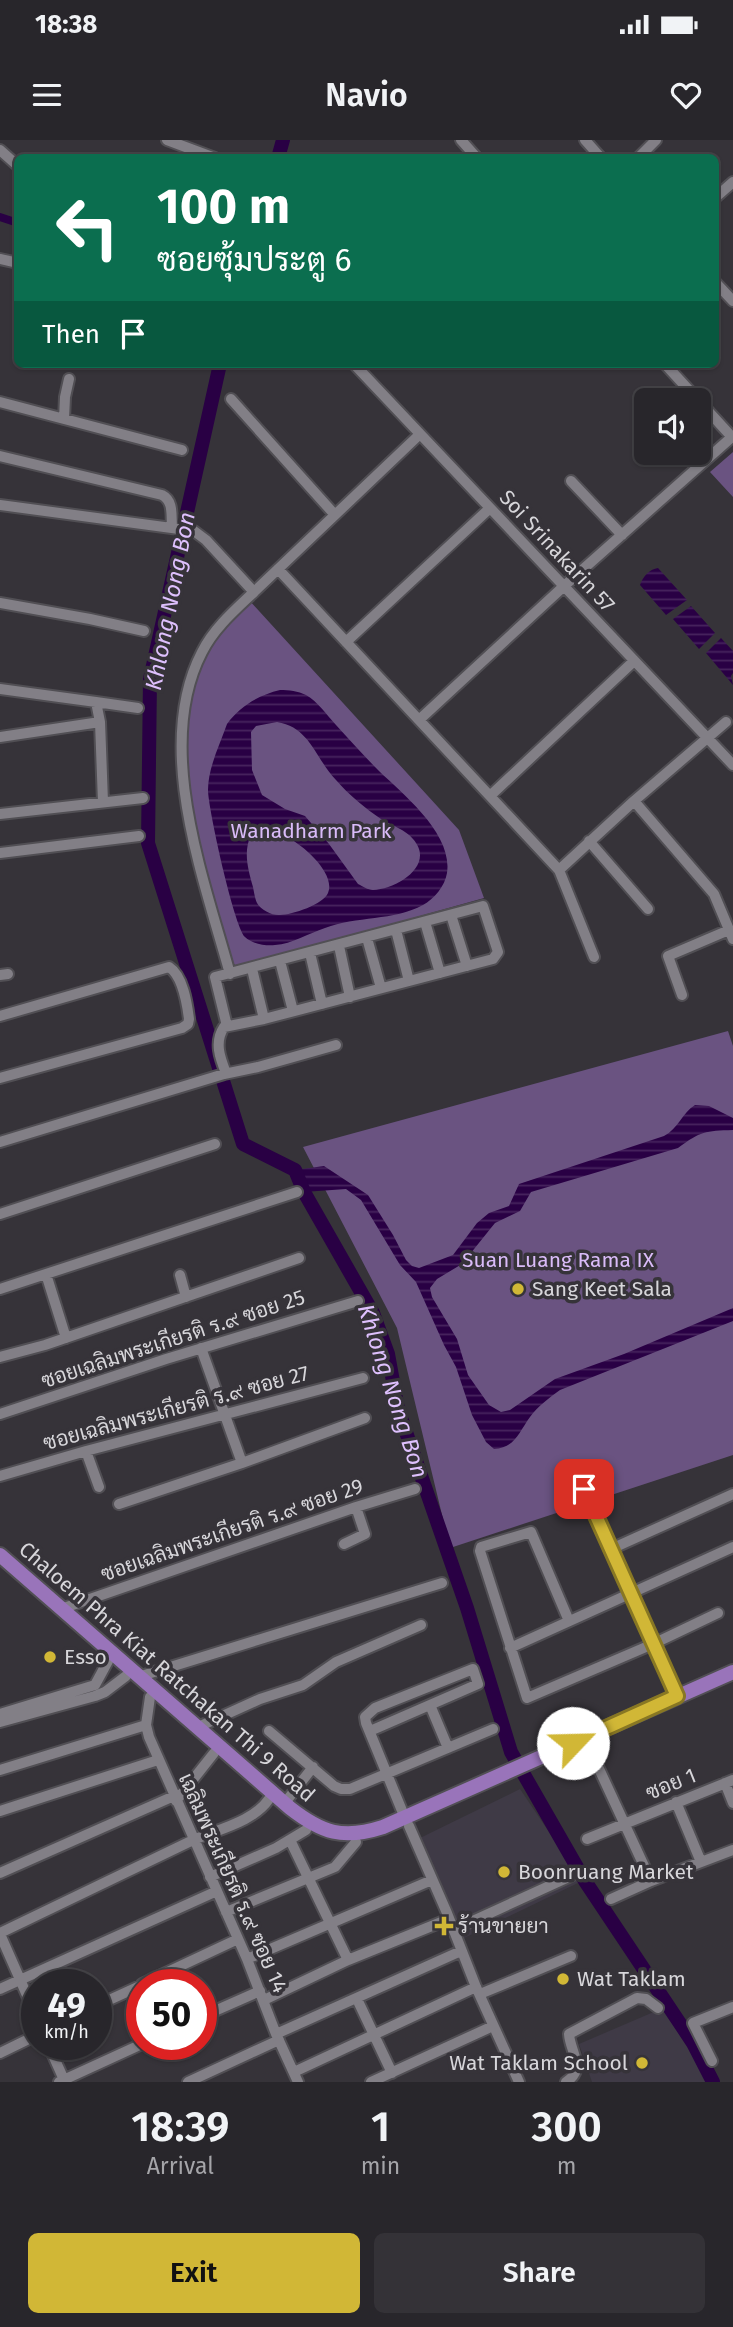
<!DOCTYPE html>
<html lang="en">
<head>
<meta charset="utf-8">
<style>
	:root { --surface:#28262b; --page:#343237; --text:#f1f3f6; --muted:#a5a5a9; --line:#444347; --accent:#d1b736 }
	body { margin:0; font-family:"Fira Sans",Sarabun,sans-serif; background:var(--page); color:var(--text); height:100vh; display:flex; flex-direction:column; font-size:26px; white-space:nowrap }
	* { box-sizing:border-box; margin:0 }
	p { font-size:23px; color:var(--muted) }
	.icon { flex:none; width:38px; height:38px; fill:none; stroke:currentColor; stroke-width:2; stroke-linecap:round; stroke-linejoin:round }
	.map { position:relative; height:1942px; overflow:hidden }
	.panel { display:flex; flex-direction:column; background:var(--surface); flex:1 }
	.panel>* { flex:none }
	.guide { position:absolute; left:14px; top:14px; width:705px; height:214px; border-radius:10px; box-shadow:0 2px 5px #0004,0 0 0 2px var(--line); background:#0b6e4f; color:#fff; overflow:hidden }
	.fabs { position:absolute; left:634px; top:248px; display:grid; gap:14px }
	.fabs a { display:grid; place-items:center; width:77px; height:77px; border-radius:10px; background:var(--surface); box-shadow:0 2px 5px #0004,0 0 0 2px var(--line); font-size:35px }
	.speed { position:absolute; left:21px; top:1829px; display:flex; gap:14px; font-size:35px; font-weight:700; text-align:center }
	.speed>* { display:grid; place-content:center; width:91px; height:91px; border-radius:50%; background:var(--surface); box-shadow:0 2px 5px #0004,0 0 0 2px var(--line); line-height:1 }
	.speed small { font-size:18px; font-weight:400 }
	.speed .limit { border:10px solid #d22; background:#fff; color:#111 }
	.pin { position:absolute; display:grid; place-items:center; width:60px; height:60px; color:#fff; margin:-30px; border-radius:14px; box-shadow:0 4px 10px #0006 }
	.me { position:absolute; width:77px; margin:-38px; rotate:66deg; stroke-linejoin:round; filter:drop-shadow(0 0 5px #0008) }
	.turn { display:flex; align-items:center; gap:24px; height:147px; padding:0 28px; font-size:32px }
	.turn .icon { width:91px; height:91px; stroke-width:2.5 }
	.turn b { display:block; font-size:49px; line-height:60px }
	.then { display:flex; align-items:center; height:66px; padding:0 28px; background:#0003; gap:14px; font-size:26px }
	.eta { display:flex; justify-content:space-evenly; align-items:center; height:119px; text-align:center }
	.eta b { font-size:42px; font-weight:600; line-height:49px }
	.button { display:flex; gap:14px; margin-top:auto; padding:14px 28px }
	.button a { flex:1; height:80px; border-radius:10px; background:var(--accent); color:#111; font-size:28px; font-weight:600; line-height:80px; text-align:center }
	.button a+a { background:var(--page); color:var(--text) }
	.status { display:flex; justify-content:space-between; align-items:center; height:49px; padding:0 35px; background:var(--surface); direction:ltr }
	.status svg { height:19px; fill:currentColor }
	header { display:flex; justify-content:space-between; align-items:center; height:91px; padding:0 28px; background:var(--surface); font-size:32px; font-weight:600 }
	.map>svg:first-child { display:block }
	.built { fill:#3f3a46 }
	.green { fill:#6a5381 }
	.water { fill:url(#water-rules); fill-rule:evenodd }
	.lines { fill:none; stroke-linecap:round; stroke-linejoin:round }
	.canal { stroke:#290044; stroke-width:8 }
	.river { stroke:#290044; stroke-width:14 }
	.minor-casing { stroke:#514f54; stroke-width:14 }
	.major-casing { stroke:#514f54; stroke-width:18 }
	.minor { stroke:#827f86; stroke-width:10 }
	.major { stroke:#9974ba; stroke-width:14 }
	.route-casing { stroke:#887723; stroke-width:18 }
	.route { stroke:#d1b736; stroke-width:12 }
	.poi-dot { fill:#d1b736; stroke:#363339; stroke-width:2.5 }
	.labels { text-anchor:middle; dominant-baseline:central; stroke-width:7; stroke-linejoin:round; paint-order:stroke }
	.street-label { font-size:21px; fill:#d7d6da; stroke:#363339 }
	.park-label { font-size:21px; fill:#d9bbf8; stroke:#363339 }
	.poi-label { font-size:21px; fill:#d7d6da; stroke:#363339; text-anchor:start }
	.water-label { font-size:23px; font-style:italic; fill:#dec0fd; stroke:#363339 }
</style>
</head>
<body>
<div class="status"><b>18:38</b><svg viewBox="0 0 49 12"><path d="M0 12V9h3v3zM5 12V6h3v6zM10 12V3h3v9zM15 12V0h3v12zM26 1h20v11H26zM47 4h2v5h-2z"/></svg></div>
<header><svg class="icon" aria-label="menu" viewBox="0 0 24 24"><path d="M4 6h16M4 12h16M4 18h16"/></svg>Navio<svg class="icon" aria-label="heart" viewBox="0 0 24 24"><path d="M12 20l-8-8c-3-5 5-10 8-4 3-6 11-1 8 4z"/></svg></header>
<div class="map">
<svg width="733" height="1942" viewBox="0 0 733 1942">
	<defs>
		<pattern id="water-rules" width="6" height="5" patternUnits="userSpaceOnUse" patternTransform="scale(1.75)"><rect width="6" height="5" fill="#290044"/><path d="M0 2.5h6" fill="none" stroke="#47245e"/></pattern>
	</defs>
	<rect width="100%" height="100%" fill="#363339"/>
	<path class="built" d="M520,1649l62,92 -120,58 -44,-100z
		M663,1868l46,74h-117l-13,-38z"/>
	<path class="green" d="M733,312v45l-23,-25z
		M249,460l210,230 25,68 -249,70c-27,-96 -77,-217 -31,-314 10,-22 28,-38 45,-54z
		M728,891l5,15v409l-283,93 -53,-220 -94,-181z"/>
	<path class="water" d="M658,428l29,32 -21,15 -26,-30c3,-9 10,-16 18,-17z
		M691,466l24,27 -16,16 -26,-30z
		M721,498l12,13v22l-2,3 2,9 -27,-32z
		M280,550c9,0 18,1 26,5 12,7 20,19 30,30 14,15 28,31 43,46 25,24 74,63 68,102 -2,13 -13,26 -24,32 -29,16 -67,11 -98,23 -16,5 -33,16 -50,17 -9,1 -23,-1 -30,-8 -11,-11 -37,-129 -37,-147 0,-22 12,-46 19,-66 13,-18 32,-29 53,-34zM277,582c33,5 38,36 59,58 13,15 29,28 45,39 10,6 25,11 32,20 23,26 -16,50 -40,51 -5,0 -11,-4 -15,-6l-29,-40 -24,-28 -20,-7 -23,-14 -10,-25 -1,-38 5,-6zM264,691c9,1 18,3 26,8 14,7 46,35 38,54 -4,11 -36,22 -48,22 -7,1 -19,-5 -23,-12 -2,-4 -3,-11 -4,-16 -5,-18 -10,-35 -2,-52z
		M695,965l14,1 24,12v12c-28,1 -32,1 -55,18l-147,44 -11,19 -25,12 -33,41 -25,15 -7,9 2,9 25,42 11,36 21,30 12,7 9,-2 45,-31 69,-25 109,-46v13l-173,69c-11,8 -22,16 -30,27 -11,15 -15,31 -36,32l-8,-7 -14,-27 -16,-48 -12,-22 -28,-63 -16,-17 -39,-65 -15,-11 -42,3 -9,-22 29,-4 44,29 25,40 13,25 6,6 7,2 34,-13 24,-32 12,-10 20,-7 10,-22 145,-48c14,-7 18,-23 31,-31z"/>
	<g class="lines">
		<path class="canal" d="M0,77l18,6"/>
		<path class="river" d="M278,18l5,-18
			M220,224l-70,315 -2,164 95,301 52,26 9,22 69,121 15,41 10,55 69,199 44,144 74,129 108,162 20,39"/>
		<defs>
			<path id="minor" d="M167,0l48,18
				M461,0l16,18
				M585,0l16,18
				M0,10l18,16
				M638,18l18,-18
				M716,57l17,-15
				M0,119l18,4
				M716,143l17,18
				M354,224l379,401
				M665,224l67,73
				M231,259l104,116
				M0,262l182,48
				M64,279l1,-22 4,-18
				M0,316l162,39c12,6 9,21 10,32
				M571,341l51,54
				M0,365l194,26 12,9 48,52 165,-157
				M278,429l281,301 35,87
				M0,463l90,16 54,12
				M346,502l144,-134
				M0,549l96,13 4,20 3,80
				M96,562l42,6
				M419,580l144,-133 170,-151
				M0,597l100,-15
				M491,655l143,-134
				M634,661l80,93 19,45
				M0,674l143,-16
				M589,701l59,68
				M0,713l139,-17
				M559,730l75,-69 92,-79
				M451,775l16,51
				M425,782l15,51
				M396,790l13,51
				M367,798l14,50
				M339,806l11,51
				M310,813l12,51
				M280,821l13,50
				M252,829l12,50
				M230,834c-26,-95 -77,-228 -28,-322 12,-24 33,-42 52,-60
				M0,835l8,-1
				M682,855l-14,-39 61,-26
				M0,876l169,-49c14,9 18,36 20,52l-1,5 -6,4 -182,50
				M226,933c-6,-15 -12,-31 -2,-46l40,-8 229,-60 5,-7 -15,-46 -268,71 12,49
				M0,1002l224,-68 34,-7 78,-22
				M0,1074l215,-70
				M46,1134l20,64
				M180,1135l6,22
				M0,1149l297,-97
				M201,1208l41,115
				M0,1217l45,-12 254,-87
				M0,1274l166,-55 192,-58
				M86,1311l13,36
				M0,1336l86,-25 277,-73
				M584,1349l93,207
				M119,1364l123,-41 123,-45
				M344,1404l21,-10 -9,-27
				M611,1409l122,-55
				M61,1469l295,-102 59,-18
				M569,1481l-38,-89 -50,15 -1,4 47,147 126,-54 65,-31
				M510,1508l223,-101
				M138,1537l304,-94
				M150,1557l-4,28 3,12 98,222 29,75 22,48
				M430,1565l18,43
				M0,1574l95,-29 13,-24
				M0,1582l95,-26 10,-4 21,-16
				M196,1588l64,-29 43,-14 33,-23 85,-37
				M269,1591l65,55 7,3h9l143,-60
				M370,1591l108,-47 -5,-15 -98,39 -10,9 1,6 39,95
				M588,1605l63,136
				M0,1630l146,-45
				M725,1643l8,20
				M176,1661l38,-48
				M676,1662l25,60
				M284,1664l29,-37
				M0,1671l158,-51
				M409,1686l38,87 29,74 43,95
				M587,1699l146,-59
				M290,1700l58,120
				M0,1733l174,-77
				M210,1737l66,-29 30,-18
				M611,1759l40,-18 82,-31
				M226,1772l109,-45 21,-25
				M453,1790l118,-54
				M0,1793c63,-30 126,-61 189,-91 25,-12 64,-19 80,-43
				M0,1794l37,84
				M247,1819l185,-79
				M142,1844l96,-45
				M0,1849l217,-98
				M480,1854l91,-38
				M357,1859l35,74
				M264,1860l84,-40 101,-41
				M96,1866l46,-21
				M201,1877l59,-26
				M276,1894l185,-83
				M48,1904l17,38
				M0,1913l37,-18
				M712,1921l-19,-38 40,-16
				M294,1932l182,-85
				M59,1942l83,-38
				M188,1942l91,-42
				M371,1942l122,-56
				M566,1942c21,-13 4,-30 3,-48l68,-36 9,1 12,9"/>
			<path id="major" d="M0,1415l290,253c32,25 53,32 93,19l350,-155"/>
		</defs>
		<use href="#minor" class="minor-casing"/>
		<use href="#major" class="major-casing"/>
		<use href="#minor" class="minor"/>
		<use href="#major" class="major"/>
	</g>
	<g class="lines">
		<defs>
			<path id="route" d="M573,1603l104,-47 -93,-207"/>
		</defs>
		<use href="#route" class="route-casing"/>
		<use href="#route" class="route"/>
	</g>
	<g class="poi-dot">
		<circle cx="518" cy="1149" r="7"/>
		<circle cx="50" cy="1517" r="7"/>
		<circle cx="504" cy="1732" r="7"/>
		<path d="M440.5 1775.5h7v7h7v7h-7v7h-7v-7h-7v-7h7z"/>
		<circle cx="563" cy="1839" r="7"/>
		<circle cx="642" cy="1923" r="7"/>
	</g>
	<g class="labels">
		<g class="street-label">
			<text transform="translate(557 411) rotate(47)">Soi Srinakarin 57</text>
			<text transform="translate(173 1199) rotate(-18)">ซอยเฉลิมพระเกียรติ ร.๙ ซอย 25</text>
			<text transform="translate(176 1268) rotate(-15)">ซอยเฉลิมพระเกียรติ ร.๙ ซอย 27</text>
			<text transform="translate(232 1390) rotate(-19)">ซอยเฉลิมพระเกียรติ ร.๙ ซอย 29</text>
			<text transform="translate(167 1532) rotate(41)">Chaloem Phra Kiat Ratchakan Thi 9 Road</text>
			<text transform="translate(671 1644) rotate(-22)">ซอย 1</text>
			<text transform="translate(233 1743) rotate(66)">เฉลิมพระเกียรติ ร.๙ ซอย 14</text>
		</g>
		<g class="park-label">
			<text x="311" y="691">Wanadharm Park</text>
			<text x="558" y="1120">Suan Luang Rama IX</text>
		</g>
		<g class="poi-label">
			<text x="532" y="1149">Sang Keet Sala</text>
			<text x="64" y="1517">Esso</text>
			<text x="518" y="1732">Boonruang Market</text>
			<text x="458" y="1786">ร้านขายยา</text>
			<text x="577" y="1839">Wat Taklam</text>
			<text x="628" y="1923" text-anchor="end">Wat Taklam School</text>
		</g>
		<g class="water-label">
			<text transform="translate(170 461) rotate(-79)">Khlong Nong Bon</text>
			<text transform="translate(393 1251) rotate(72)">Khlong Nong Bon</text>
		</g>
	</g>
</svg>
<div class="fabs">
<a><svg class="icon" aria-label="sound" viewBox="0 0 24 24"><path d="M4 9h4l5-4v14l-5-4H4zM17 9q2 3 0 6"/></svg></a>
</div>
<div class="speed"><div>49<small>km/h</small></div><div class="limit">50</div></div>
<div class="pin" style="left:584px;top:1349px;background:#d93025"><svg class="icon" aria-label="arrive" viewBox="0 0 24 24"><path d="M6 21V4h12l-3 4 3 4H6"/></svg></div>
<svg class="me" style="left:573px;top:1603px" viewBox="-20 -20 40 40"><circle r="19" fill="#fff"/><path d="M0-13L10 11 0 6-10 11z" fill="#d1b736"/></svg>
<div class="guide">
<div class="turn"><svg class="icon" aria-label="left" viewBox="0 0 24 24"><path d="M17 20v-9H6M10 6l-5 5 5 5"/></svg><div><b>100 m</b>ซอยซุ้มประตู 6</div></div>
<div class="then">Then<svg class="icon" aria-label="arrive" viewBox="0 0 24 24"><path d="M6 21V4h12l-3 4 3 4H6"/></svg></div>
</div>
</div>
<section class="panel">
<div class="eta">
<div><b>18:39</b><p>Arrival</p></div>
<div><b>1</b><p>min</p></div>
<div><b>300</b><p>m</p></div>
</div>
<div class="button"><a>Exit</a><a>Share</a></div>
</section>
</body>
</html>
